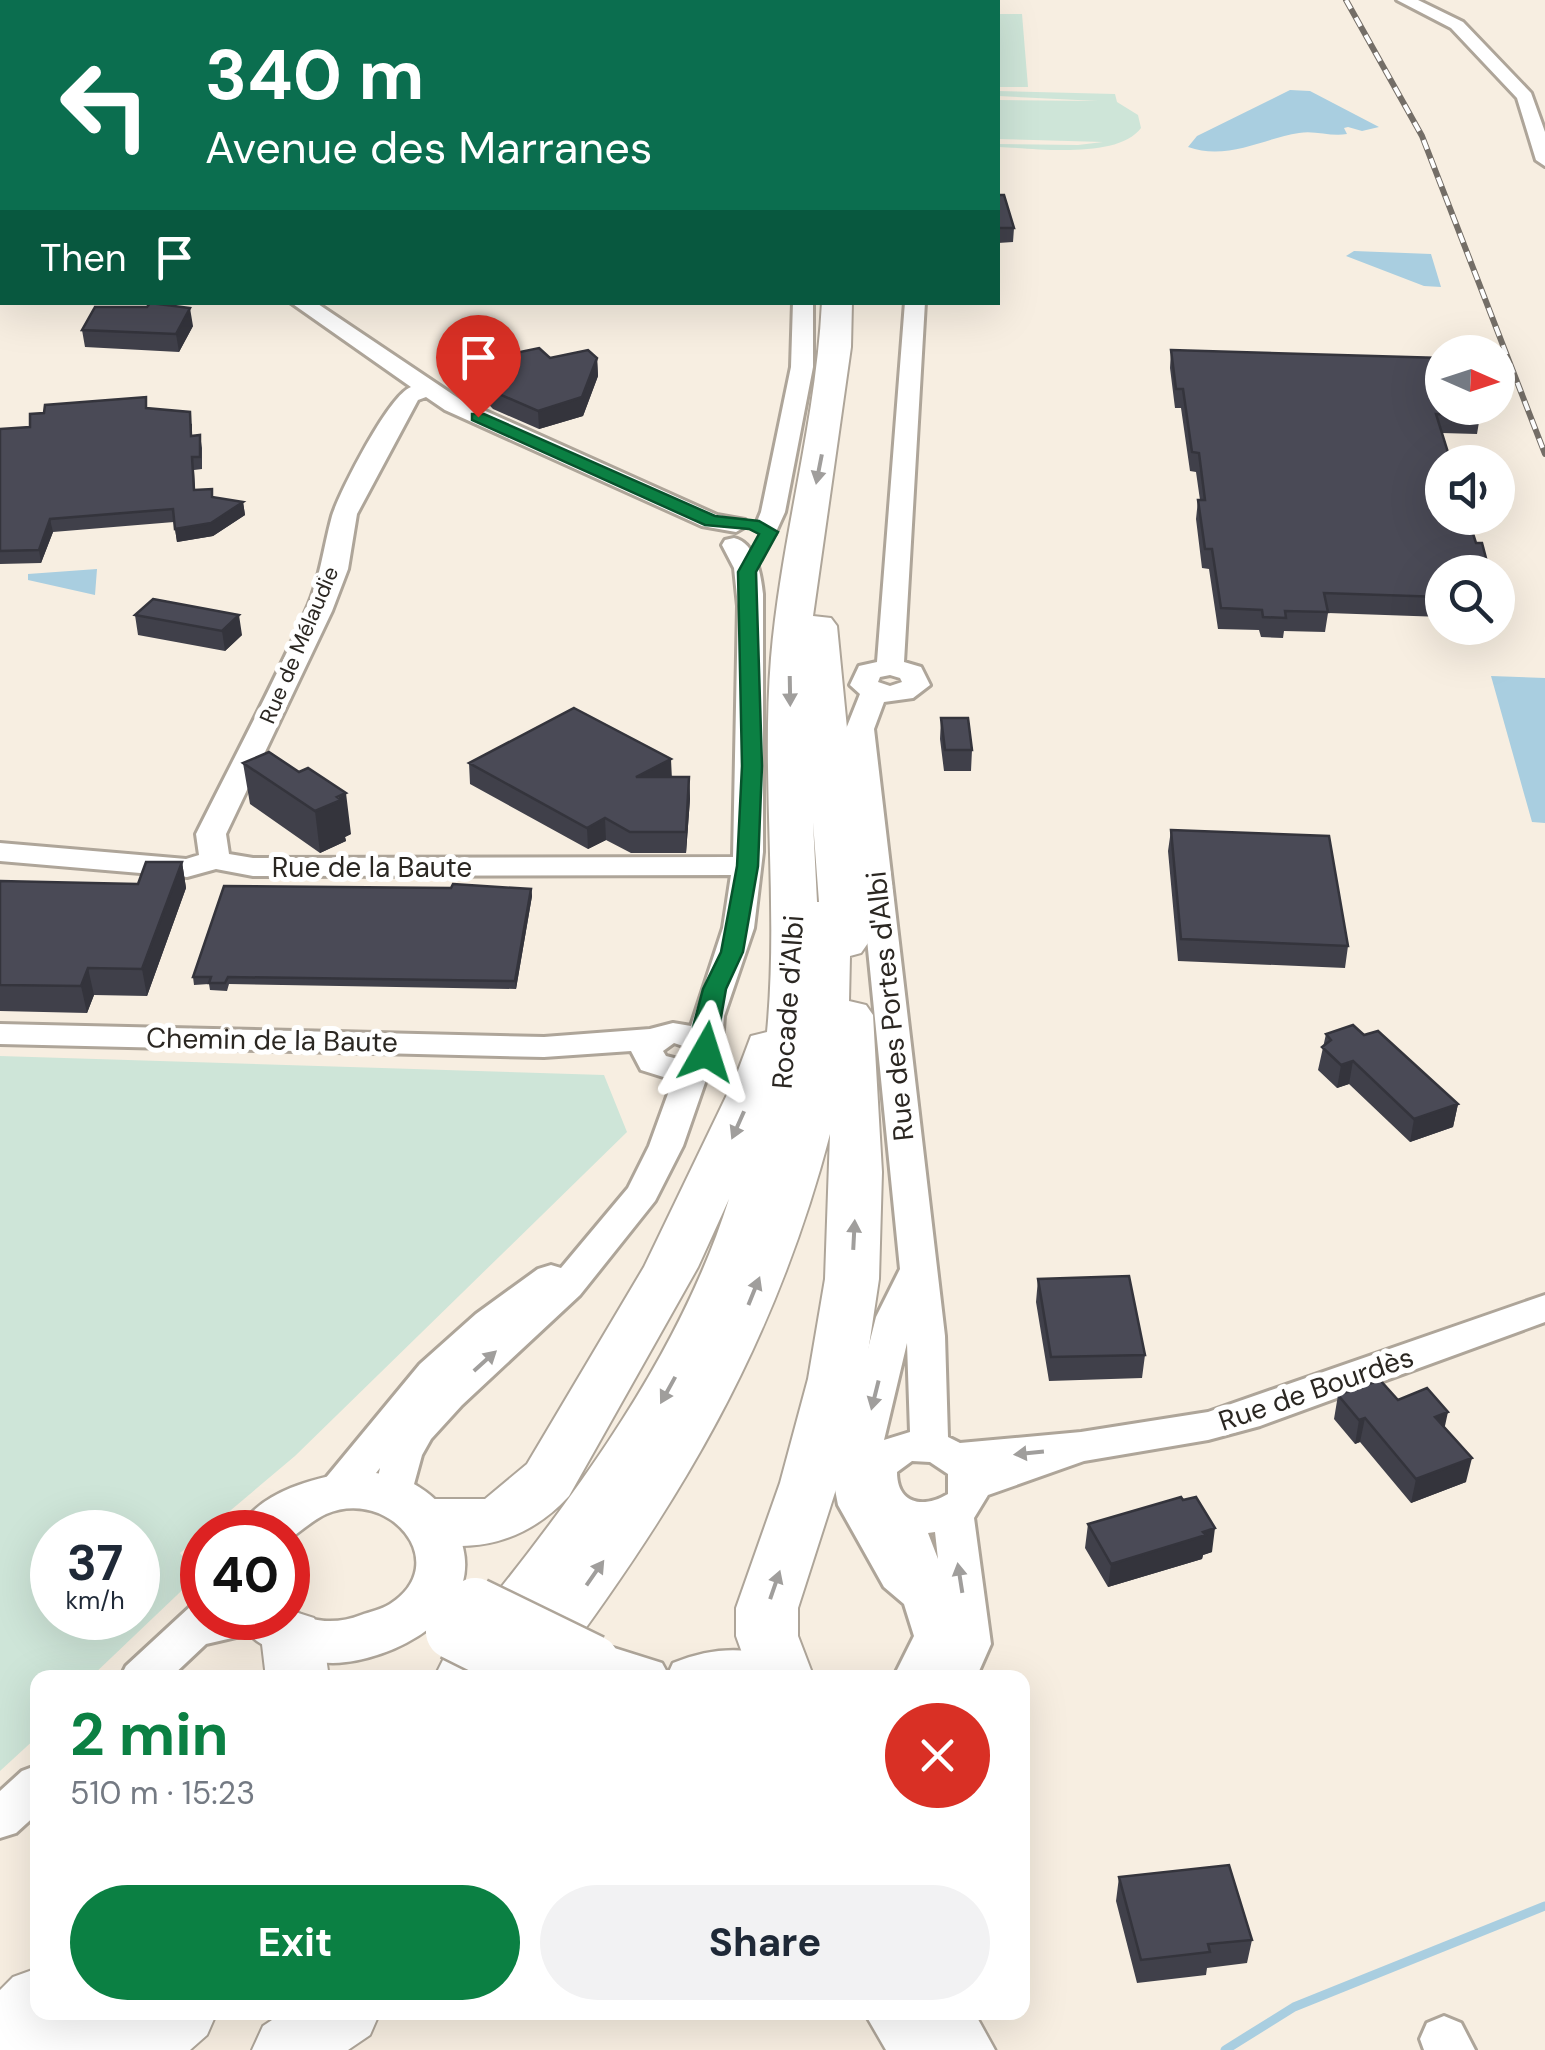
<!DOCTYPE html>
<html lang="en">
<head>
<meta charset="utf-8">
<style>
	:root { --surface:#fff; --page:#f2f2f3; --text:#1f2937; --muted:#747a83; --accent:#0b8043 }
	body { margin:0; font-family:"DM Sans",sans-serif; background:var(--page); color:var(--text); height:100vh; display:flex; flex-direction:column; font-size:38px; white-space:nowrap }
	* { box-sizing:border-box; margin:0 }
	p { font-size:32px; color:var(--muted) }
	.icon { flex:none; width:55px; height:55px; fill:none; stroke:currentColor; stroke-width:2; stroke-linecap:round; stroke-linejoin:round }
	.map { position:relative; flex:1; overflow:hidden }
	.drawer { position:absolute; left:30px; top:1670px; width:1000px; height:350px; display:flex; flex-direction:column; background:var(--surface); border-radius:20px; box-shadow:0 10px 40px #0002 }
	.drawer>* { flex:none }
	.hud { position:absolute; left:0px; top:0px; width:1000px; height:305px; box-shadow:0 10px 40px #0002; background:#0b6e4f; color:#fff; overflow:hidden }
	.needle { width:65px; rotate:93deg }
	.fabs { position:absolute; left:1425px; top:335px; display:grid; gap:20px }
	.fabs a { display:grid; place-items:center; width:90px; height:90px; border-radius:50%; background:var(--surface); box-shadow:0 10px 40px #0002; font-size:50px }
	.speed { position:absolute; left:30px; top:1510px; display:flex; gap:20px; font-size:50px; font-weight:700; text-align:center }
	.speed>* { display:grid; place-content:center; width:130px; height:130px; border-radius:50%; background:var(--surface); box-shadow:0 10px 40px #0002; line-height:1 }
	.speed small { font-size:25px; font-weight:400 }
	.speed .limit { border:15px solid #d22; background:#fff; color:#111 }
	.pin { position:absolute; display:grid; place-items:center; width:85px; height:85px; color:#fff; margin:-102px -42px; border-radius:50% 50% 50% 0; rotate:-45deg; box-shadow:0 0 10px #0007 }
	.pin .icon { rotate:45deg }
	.me { position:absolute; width:110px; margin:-55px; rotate:6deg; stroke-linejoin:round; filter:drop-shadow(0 0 8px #0008) }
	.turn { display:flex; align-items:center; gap:35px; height:210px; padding:0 40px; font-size:45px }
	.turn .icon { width:130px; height:130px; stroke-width:2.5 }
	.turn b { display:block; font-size:70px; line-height:85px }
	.then { display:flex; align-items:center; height:95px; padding:0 40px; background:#0003; gap:20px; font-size:38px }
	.round { display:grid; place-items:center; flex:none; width:105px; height:105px; border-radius:52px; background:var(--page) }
	.headline { display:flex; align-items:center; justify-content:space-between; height:170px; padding:0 40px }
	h1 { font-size:60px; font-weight:700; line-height:75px; color:var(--accent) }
	.action { display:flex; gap:20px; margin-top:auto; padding:20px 40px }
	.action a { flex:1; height:115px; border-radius:60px; background:var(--accent); color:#fff; font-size:40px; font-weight:700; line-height:115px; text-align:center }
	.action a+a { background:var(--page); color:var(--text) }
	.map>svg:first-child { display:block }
	.green { fill:#cee5d8; fill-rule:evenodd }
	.water { fill:#a9cee0 }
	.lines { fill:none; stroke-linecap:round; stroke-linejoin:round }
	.stream { stroke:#a9cee0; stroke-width:9 }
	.minor-casing { stroke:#aea599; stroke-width:6 }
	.major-casing { stroke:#aea599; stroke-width:5 }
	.highway-casing { stroke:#aea599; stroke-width:4 }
	.minor { fill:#fff; fill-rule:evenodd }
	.major { fill:#fff; fill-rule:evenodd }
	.highway { fill:#fff; fill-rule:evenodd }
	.rail-casing { stroke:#746e67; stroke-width:6 }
	.rail { stroke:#fff; stroke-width:4; stroke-dasharray:10; stroke-linecap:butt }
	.major-bridge-casing { stroke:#aea599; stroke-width:59; stroke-linecap:butt }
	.major-bridge { stroke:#fff; stroke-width:54 }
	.wall { fill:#40404a }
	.shaded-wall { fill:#34343c }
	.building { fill:#4a4a56; stroke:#34343c; stroke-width:2.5 }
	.oneway { fill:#a09e9c }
	.route { fill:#0b8043; stroke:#07532c; stroke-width:2.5 }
	.labels { text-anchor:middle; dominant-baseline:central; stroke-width:10; stroke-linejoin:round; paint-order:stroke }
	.far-street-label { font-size:22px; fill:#2b2722; stroke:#fff }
	.street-label { font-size:28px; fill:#2b2722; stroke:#fff }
</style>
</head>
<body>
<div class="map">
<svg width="1545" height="2050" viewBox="0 0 1545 2050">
	<rect width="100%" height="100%" fill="#f7eee1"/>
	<path class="green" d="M191,0l-189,2 -2,257v-258z
		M998,14h24l6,73h-30z
		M998,91l117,3 2,8 21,13 3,13c-24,32 -107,20 -143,19v-3l80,1 25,-3 -105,-3v-39l100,1 -100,-5z
		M0,1056l604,19 23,57 -332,324 -115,97 17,23 -106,101 -53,1 -1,59 -37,34zM138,1532v86h-86v-86z"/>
	<path class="water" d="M1290,90l20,1 69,36 -17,4 -14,-4 -4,1 3,6c-16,3 -32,-4 -48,-1 -38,6 -72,28 -111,14l9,-11z
		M1354,251l77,3 10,33 -17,-1 -78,-30z
		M97,569l-2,26 -67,-15v-6z
		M1491,676l54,2v145l-13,-1z"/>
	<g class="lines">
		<path class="stream" d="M1225,2050l69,-43 251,-101"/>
		<defs>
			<path id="minor" d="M765,0h16v2h-16z
				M831,0h16v2h-16z
				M1397,0h21l45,22 68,71 14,39v34l-9,-6 -19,-62 -66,-70z
				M290,302h25l146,98 256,115 28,5 3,5 -12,7 -34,-6 -257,-116 -19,-13 -8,3 -61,114 -9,55 -16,42 -106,223 3,20 24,4 480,-1 5,-251 -4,-38 -12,-23 3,-5 9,-2c22,5 27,37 29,56v258l-9,76 -30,88 -3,40 -12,15 -26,75 -28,55 -75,94 -118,110 -31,34 -9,16 -14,51 -14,4 -14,-4 -6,-11 6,-27c-17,21 -31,43 -59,34l-6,-11 105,-127 56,-50 62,-45 13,-4 10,3 67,-80 21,-42 24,-66 -32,-10 -10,-19 -87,6 -544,-13v-20l544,13 106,-8 23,-6 18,3 32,-98 8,-53 -478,1 -37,-7 -29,8 -187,-16v-18l186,16 13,-4 -3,-21c37,-74 76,-147 109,-221 15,-32 18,-64 27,-97 8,-25 57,-121 79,-129zM674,1043l12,4 2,8 -10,4 -12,-3 -3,-5z
				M793,302h20v65l-28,145 -10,22 -9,2 -12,-7 7,-17 30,-145z
				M905,302h20l-21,360 17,5 9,18 -17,13 -29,4 -10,27 71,607 3,101 12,6 121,-11 127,-20 337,-117v27l-285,104 -52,14 -124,21 -96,34 -14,23 17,126 -15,34h-83l21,-42 -10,-32 -20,-17 -46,-82 -4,-21 42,-167 24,-48 -54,-540 14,-35 -10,-9 9,-19 18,-4zM890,675l10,3 2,4 -12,4 -12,-4 2,-5zM907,1343l3,89 -26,8zM912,1461l18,1 18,12v20c-25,15 -51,10 -51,-22zM935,1532l3,27 -10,-26z
				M202,1602v16h71l-6,12 -61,14 -36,34h-50l6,-12 65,-60z
				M38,1765v48l-22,20 -16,5v-47l22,-20z
				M1444,2016l17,7 14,27h-51l-4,-11 7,-16z"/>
			<path id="major" d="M360,1470c18,4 43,6 59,17 19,12 30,26 39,46 32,72 -50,121 -112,129 -22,3 -41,-2 -61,-8 -21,-7 -38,-16 -47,-36h50v-11c21,16 48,18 73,8 9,-3 21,-6 29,-11 64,-41 -1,-117 -64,-90 -13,6 -26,18 -38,26v-8h-51c23,-43 80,-54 123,-62z
				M592,1641l70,22 6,11 5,-11c45,-18 78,-16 124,0l7,15 -231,-1 -7,-15 7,-15z
				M864,2012h110l21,38h-109z"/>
			<path id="highway" d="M805,0h24v2h-23z
				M822,302h30l-1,45 -38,269 18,2 6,8 31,317 -7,10 -11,3 -1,45 17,4 7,10 9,157 -3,107 -15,100 -26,104 -40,125v28l16,42h-63l-15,-42v-28l44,-125 28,-104 17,-100 5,-145c-56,213 -150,369 -281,544h-115l9,-18c113,-140 231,-287 286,-461l-31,68 -129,229c-42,46 -98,61 -158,42l-9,-16 9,-16 21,-7h53l42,-35 117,-197 92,-191 15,-40 16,-4c12,-125 -6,-250 4,-374 10,-120 45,-235 51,-356zM813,822l6,80h-2z
				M292,1611l22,7 9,18 6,42h-63l-5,-42 9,-18h18z
				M38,1968v44h179l-10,23 -17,15h-190v-60l13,-13z
				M284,2012h96l-10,23 -22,15h-96l11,-24z"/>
		</defs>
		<use href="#minor" class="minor-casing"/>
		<use href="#major" class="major-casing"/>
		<use href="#highway" class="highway-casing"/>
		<use href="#minor" class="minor"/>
		<use href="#major" class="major"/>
		<use href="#highway" class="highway"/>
		<defs>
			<path id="rail" d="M1346,0l76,136 123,318"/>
		</defs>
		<use href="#rail" class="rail-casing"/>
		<use href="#rail" class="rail"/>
		<defs>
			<path id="major-bridge" d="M475,1605l117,57
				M453,1632l92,46"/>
		</defs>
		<use href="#major-bridge" class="major-bridge-casing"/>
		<use href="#major-bridge" class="major-bridge"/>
	</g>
	<path class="wall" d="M998,195l16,33 -1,14 -15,1z
		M193,326l-14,26 -94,-5 -3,-17z
		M1171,350l309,66 -3,18 -35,-1 34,110 11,19 -2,10h-43v45l-114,-4 -3,19 -41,-1 -1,7 -22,-1 -2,-7 -41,-1 -9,-60 -7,-1 -6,-49 2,-19h2l-4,-28 -6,-1 -9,-63h-6l-5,-40z
		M550,358h47l1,18 -15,40 -44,13 -46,-20 -16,-17 -1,-9 -3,-3 -1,-18z
		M147,408l45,16v12l8,-1 2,13v21l-8,1 1,20 18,7 30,5 2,13 -32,21 -36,6 -3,-20 -121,10 -12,31 -41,1v-135l30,-2z
		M135,615l107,20 -17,16 -87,-16z
		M941,718l31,32 -1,21h-27l-4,-32z
		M243,763l108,71 -6,3 1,4 -26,12 -70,-49z
		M469,763l220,14 1,22 -4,54h-55l-25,-13 -18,9 -118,-65z
		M1171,830l177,116 -3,22 -167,-7 -10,-110z
		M182,862l4,26 -39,108 -53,-1 -7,18 -87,-2v-130l138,3z
		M531,889l1,7 -16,93 -287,-5 -2,7 -17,-1 -1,-6 -15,1 -1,-8z
		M1326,1034l38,1 94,69 -5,23 -43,15 -61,-58 -12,4 -19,-18z
		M1038,1279l107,76 -3,23 -93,3 -13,-79z
		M1338,1395l60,5 47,28 21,54 -55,21 -51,-61 -5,2 -21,-25z
		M1088,1524l124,28 -9,3 -1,4 -94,28 -23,-39z
		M1119,1877l133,63 -5,23 -40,5 -1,7 -69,8 -21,-82z"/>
	<path class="shaded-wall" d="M190,308l3,18 -14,26 -3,-18z
		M597,358l1,18 -15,40 -44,13 -1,-18z
		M243,502l2,13 -32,21 -36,6 -2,-13z
		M50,519l3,13 -12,31 -2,-13z
		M239,615l3,20 -17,16 -3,-20z
		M671,759l1,21 -36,-3z
		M689,777l1,22 -4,54v-21z
		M346,793l5,41 -6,3 1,4 -26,12 -5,-42z
		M605,818l1,22 -18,9 -1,-21z
		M182,862l4,26 -39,108 -5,-27z
		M531,889l1,7 -16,93 -1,-8z
		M88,968l6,27 -7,18 -6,-27z
		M1353,1061l-4,23 -12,4 4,-23z
		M1458,1104l-5,23 -43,15 4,-23z
		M1448,1412l-5,23 -8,-18z
		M1365,1418l-5,24 -5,2 4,-24z
		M1472,1458l-6,24 -55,21 5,-24z
		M1215,1528l-3,24 -9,3 -1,4 -94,28 3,-23z"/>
	<path class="building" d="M998,195h6l10,33h-16v11z
		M150,303l40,5 -14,26 -94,-4 13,-23h52z
		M539,348l11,10 38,-8 9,8 -15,39 -44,14 -46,-20 -17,-17 7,-2 -10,-10z
		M1171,350l271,8v50h35l3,8 -44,-2 15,48h-9v56h26l8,25h6l5,19 -6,-1 4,11h-43v25l-118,-4 4,19 -43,-1 1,7 -23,-1 -1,-7 -41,-2 -9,-59h-7l-7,-49h7l-6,-47 -7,-1 -9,-63h-7z
		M146,397v11l44,4 1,24 9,-1v22h-8l2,33 18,-1v8l31,5 -32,21 -36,6 -2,-20 -123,10 -11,31 -39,1v-122l30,-2v-13l14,-1 1,-8z
		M153,599l86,16 -17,16 -87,-16z
		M574,708l97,51 -35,18h53l-3,55h-56l-25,-14 -18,10 -118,-65z
		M941,718h27l4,32h-27z
		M269,752l30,20 9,-4 38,25 -9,4 4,3 -26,11 -72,-48z
		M1171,830l158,6 19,110 -167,-7z
		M146,862h36l-40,107 -54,-1 -7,18 -81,-1v-104l138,3z
		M453,884l78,5 -16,92 -287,-4 -3,6h-16l2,-6h-18l31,-91 227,2z
		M1353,1025l11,10 14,-4 80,73 -44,15 -61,-58 -12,4 -19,-18 9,-7 -5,-6z
		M1129,1276l16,79 -94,2 -13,-78z
		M1380,1380l18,20 29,-12 21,24 -13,5 37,41 -56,21 -51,-61 -6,2 -21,-25z
		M1181,1497l2,3 13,-3 19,31 -12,4 3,3 -95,29 -23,-40z
		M1229,1865l23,75 -44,4 2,8 -69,8 -22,-83z"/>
	<defs><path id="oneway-solid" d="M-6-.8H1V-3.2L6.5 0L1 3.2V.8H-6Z" transform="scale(2.5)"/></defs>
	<g class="oneway">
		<use href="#oneway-solid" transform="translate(819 469) rotate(101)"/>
		<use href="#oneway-solid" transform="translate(790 691) rotate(89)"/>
		<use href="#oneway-solid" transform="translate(738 1125) rotate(114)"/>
		<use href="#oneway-solid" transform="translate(854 1235) rotate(-87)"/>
		<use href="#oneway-solid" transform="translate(754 1291) rotate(-68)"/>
		<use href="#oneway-solid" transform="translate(485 1361) rotate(-42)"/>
		<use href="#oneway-solid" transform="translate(668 1390) rotate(119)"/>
		<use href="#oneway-solid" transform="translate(875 1395) rotate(104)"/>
		<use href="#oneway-solid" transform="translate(1029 1453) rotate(174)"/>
		<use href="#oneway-solid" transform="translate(595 1573) rotate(-55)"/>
		<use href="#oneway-solid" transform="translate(960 1578) rotate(-99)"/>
		<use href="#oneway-solid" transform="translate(775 1585) rotate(-71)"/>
	</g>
	<path class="route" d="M472,414h12l231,102 44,5 19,11 -22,40 6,194 -4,100 -15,86 -17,37 -12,68h-16l-5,-30 10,-38 18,-37 16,-86 5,-100 -4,-194 21,-38 -10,-5 -44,-4 -233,-105z"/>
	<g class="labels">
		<g class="far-street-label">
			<text transform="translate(299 645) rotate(-67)">Rue de Mélaudie</text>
		</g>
		<g class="street-label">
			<text x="372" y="867">Rue de la Baute</text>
			<text transform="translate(788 1002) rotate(-86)">Rocade d'Albi</text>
			<text transform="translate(890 1006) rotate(-96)">Rue des Portes d'Albi</text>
			<text transform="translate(272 1040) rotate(1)">Chemin de la Baute</text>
			<text transform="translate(1316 1389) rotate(-19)">Rue de Bourdès</text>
		</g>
	</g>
</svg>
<div class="fabs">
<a><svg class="needle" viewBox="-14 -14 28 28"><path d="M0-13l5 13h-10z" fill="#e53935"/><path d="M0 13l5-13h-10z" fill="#747a83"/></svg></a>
<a><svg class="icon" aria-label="sound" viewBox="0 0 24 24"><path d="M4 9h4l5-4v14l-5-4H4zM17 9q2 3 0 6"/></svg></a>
<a><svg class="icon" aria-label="search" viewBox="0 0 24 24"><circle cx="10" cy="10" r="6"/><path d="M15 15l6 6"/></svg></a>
</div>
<div class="speed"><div>37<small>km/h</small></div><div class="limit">40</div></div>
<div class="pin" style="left:478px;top:417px;background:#d93025"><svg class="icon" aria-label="arrive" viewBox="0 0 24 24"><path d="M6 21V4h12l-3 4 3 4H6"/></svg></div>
<svg class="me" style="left:706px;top:1052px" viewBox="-20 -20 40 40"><path d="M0-17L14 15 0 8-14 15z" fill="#0b8043" stroke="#fff" stroke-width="4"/></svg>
<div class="hud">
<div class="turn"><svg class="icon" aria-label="left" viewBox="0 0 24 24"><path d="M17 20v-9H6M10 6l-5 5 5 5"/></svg><div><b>340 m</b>Avenue des Marranes</div></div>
<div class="then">Then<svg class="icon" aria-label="arrive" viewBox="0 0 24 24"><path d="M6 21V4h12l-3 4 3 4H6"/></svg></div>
</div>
<section class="drawer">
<div class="headline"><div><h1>2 min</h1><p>510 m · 15:23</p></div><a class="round" style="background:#d93025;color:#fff"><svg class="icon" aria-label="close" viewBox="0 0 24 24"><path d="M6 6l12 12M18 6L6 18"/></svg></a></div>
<div class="action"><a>Exit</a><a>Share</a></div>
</section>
</div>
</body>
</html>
